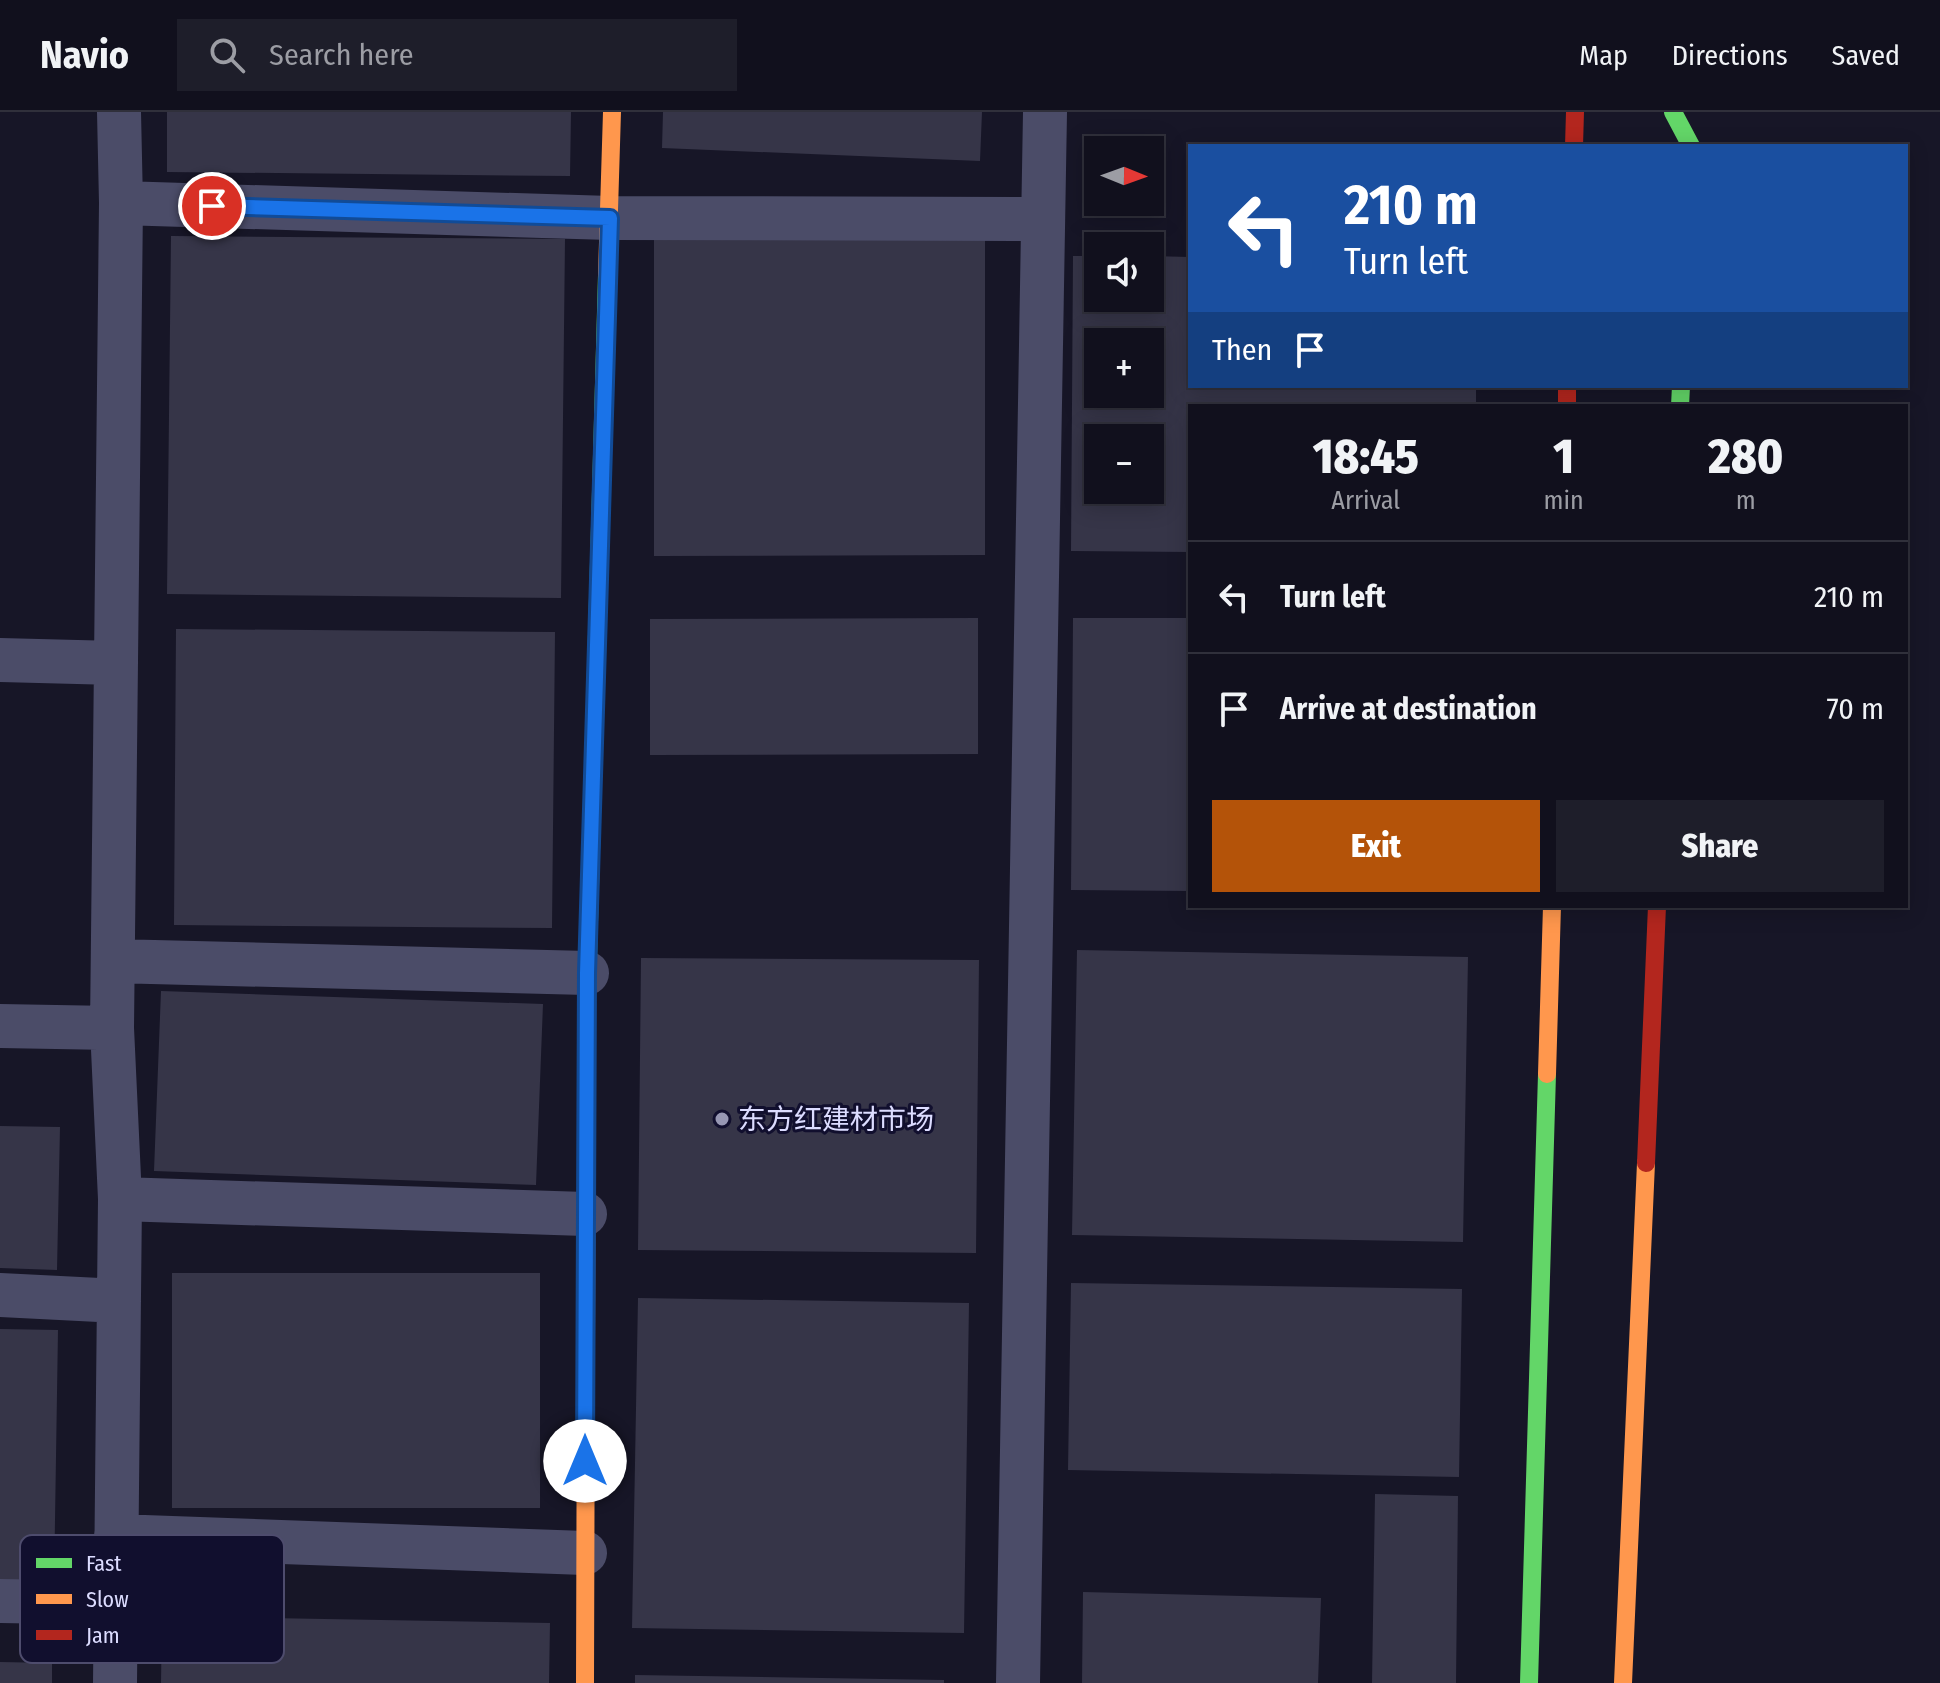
<!DOCTYPE html>
<html lang="en">
<head>
<meta charset="utf-8">
<style>
	:root { --surface:#11101d; --page:#1e1e2a; --text:#f1f3f6; --muted:#9c9da4; --line:#30303b; --accent:#b45309 }
	body { margin:0; font-family:"Fira Sans Condensed","Noto Sans SC",sans-serif; background:var(--page); color:var(--text); height:100vh; display:flex; flex-direction:column; font-size:30px; white-space:nowrap }
	* { box-sizing:border-box; margin:0 }
	p { font-size:26px; color:var(--muted) }
	.icon { flex:none; width:44px; height:44px; fill:none; stroke:currentColor; stroke-width:2; stroke-linecap:round; stroke-linejoin:round }
	.map { position:relative; flex:1; overflow:hidden }
	.details { position:absolute; left:1188px; top:292px; width:720px; height:504px; display:flex; flex-direction:column; background:var(--surface); border-radius:0px; box-shadow:0 4px 20px #0003,0 0 0 2px var(--line) }
	.details>* { flex:none }
	.top-card { position:absolute; left:1188px; top:32px; width:720px; height:244px; border-radius:0px; box-shadow:0 4px 20px #0003,0 0 0 2px var(--line); background:#1a4fa0; color:#fff; overflow:hidden }
	.needle { width:52px; rotate:91deg }
	.controls { position:absolute; left:1084px; top:24px; display:grid; gap:16px }
	.controls a { display:grid; place-items:center; width:80px; height:80px; border-radius:0px; background:var(--surface); box-shadow:0 4px 20px #0003,0 0 0 2px var(--line); font-size:40px }
	.pin { position:absolute; display:grid; place-items:center; width:68px; height:68px; color:#fff; margin:-34px; border:4px solid #fff; border-radius:50%; box-shadow:0 2px 8px #0007 }
	.me { position:absolute; width:88px; margin:-44px; rotate:0deg; stroke-linejoin:round; filter:drop-shadow(0 0 6px #0008) }
	.turn { display:flex; align-items:center; gap:28px; height:168px; padding:0 24px; font-size:36px }
	.turn .icon { width:104px; height:104px; stroke-width:2.5 }
	.turn b { display:block; font-size:56px; line-height:68px }
	.then { display:flex; align-items:center; height:76px; padding:0 24px; background:#0003; gap:16px; font-size:30px }
	.eta { display:flex; justify-content:space-evenly; align-items:center; height:136px; text-align:center }
	.eta b { font-size:48px; font-weight:800; line-height:56px }
	.cta { display:flex; gap:16px; margin-top:auto; padding:16px 24px }
	.cta a { flex:1; height:92px; border-radius:0px; background:var(--accent); color:#fff; font-size:32px; font-weight:800; line-height:92px; text-align:center }
	.cta a+a { background:var(--page); color:var(--text) }
	ul { padding:0; list-style:none }
	li { display:flex; align-items:center; gap:24px; height:112px; padding:0 24px; border-top:2px solid var(--line) }
	li div { flex:1 }
	li b { display:block; font-size:30px }
	li em { font-style:normal }
	header { display:flex; align-items:center; gap:48px; box-sizing:border-box; height:112px; padding:0 40px; background:var(--surface); border-bottom:2px solid var(--line) }
	header strong { font-size:38px }
	nav { display:flex; gap:44px; margin-inline-start:auto; font-size:28px }
	.search { width:560px; height:72px; background:var(--page); display:flex; align-items:center; gap:20px; box-sizing:border-box; padding:0 28px; border-radius:0px; color:var(--muted); font-size:30px }
	.map>svg:first-child { display:block }
	.building { fill:#363548; fill-rule:evenodd }
	.lines { fill:none; stroke-linecap:round; stroke-linejoin:round }
	.street { stroke:#4b4c68; stroke-width:44 }
	.fast { stroke:#63d668; stroke-width:18 }
	.slow { stroke:#ff974d; stroke-width:18 }
	.jam { stroke:#b3261e; stroke-width:18 }
	.route-casing { stroke:#114b97; stroke-width:20 }
	.route { stroke:#1a73e8; stroke-width:14 }
	.poi-dot { fill:#9797b3; stroke:#110f2e; stroke-width:3 }
	.labels { text-anchor:middle; dominant-baseline:central; stroke-width:6; stroke-linejoin:round; paint-order:stroke }
	.poi-label { font-size:28px; fill:#dcdcff; stroke:#110f2e; text-anchor:start }
	.key { fill:#110f2e; stroke:#4e4c6d; stroke-width:2 }
	.key-label { font-size:22px; fill:#dcdcff }
</style>
</head>
<body>
<header>
<strong>Navio</strong>
<div class="search"><svg class="icon" aria-label="search" viewBox="0 0 24 24"><circle cx="10" cy="10" r="6"/><path d="M15 15l6 6"/></svg>Search here</div>
<nav><a>Map</a><a>Directions</a><a>Saved</a></nav>
</header>
<div class="map">
<svg width="1940" height="1571" viewBox="0 0 1940 1571">
	<rect width="100%" height="100%" fill="#171627"/>
	<path class="building" d="M167,0h404l-1,64 -403,-4z
		M663,0h319l-2,49 -318,-13z
		M171,124l394,3 -4,359 -394,-4z
		M985,125v318l-331,1v-318z
		M1073,144h25v42h52v-42l40,1v129h286v20h-286v146l-119,-1zM1098,230h52v52h-52zM1098,326h52v52h-52z
		M978,506v136l-328,1v-136z
		M1073,506h117v273l-119,-1z
		M176,517l379,3 -3,296 -378,-3z
		M1077,838l391,7 -5,285 -391,-7z
		M641,846l338,2 -3,293 -338,-3z
		M161,879l382,13 -7,181 -382,-14z
		M0,1014l60,1 -3,143 -57,-2z
		M172,1161h368v235h-368z
		M1071,1171l391,6 -3,188 -391,-7z
		M638,1186l331,5 -5,330 -332,-5z
		M0,1217l58,1 -4,254 -54,-1z
		M1375,1382l83,2 -2,187h-84z
		M1083,1480l238,6 -3,85h-236z
		M162,1504l388,7 -1,60h-388z
		M0,1550l52,1v20h-52z
		M635,1563l309,5v3h-309z"/>
	<g class="lines">
		<path class="street" d="M121,91l489,15 432,1
			M0,548l116,3
			M113,849l474,12
			M0,914l112,2
			M120,1087l465,15
			M0,1183l119,6
			M116,1424l469,17
			M0,1489l115,2
			M115,1571l5,-484 -8,-171 9,-825 -2,-91
			M1018,1571l27,-1571"/>
		<path class="fast" d="M1673,0l18,34
			M1680,294l1,-20
			M587,882l20,-719
			M1529,1571l18,-609"/>
		<path class="slow" d="M607,163l5,-163
			M1547,962l5,-168
			M585,1571l2,-689
			M1623,1571l23,-520"/>
		<path class="jam" d="M1574,34l1,-34
			M1567,274v20
			M1646,1051l11,-257"/>
	</g>
	<g class="lines">
		<defs>
			<path id="route" d="M212,94l398,12 -23,755 -2,488"/>
		</defs>
		<use href="#route" class="route-casing"/>
		<use href="#route" class="route"/>
	</g>
	<circle class="poi-dot" cx="722" cy="1007" r="8"/>
	<g class="labels">
		<g class="poi-label">
			<text x="738" y="1007">东方红建材市场</text>
		</g>
	</g>
	<rect x="20" y="1423" width="264" height="128" rx="12" class="key"/>
	<rect x="36" y="1446" width="36" height="10" fill="#63d668"/>
	<rect x="36" y="1482" width="36" height="10" fill="#ff974d"/>
	<rect x="36" y="1518" width="36" height="10" fill="#b3261e"/>
	<g class="key-label">
		<text x="86" y="1459">Fast</text>
		<text x="86" y="1495">Slow</text>
		<text x="86" y="1531">Jam</text>
	</g>
</svg>
<div class="controls">
<a><svg class="needle" viewBox="-14 -14 28 28"><path d="M0-13l5 13h-10z" fill="#e53935"/><path d="M0 13l5-13h-10z" fill="#9c9da4"/></svg></a>
<a><svg class="icon" aria-label="sound" viewBox="0 0 24 24"><path d="M4 9h4l5-4v14l-5-4H4zM17 9q2 3 0 6"/></svg></a>
<a>+</a>
<a>−</a>
</div>
<div class="pin" style="left:212px;top:94px;background:#d93025"><svg class="icon" aria-label="arrive" viewBox="0 0 24 24"><path d="M6 21V4h12l-3 4 3 4H6"/></svg></div>
<svg class="me" style="left:585px;top:1349px" viewBox="-20 -20 40 40"><circle r="19" fill="#fff"/><path d="M0-13L10 11 0 6-10 11z" fill="#1a73e8"/></svg>
<div class="top-card">
<div class="turn"><svg class="icon" aria-label="left" viewBox="0 0 24 24"><path d="M17 20v-9H6M10 6l-5 5 5 5"/></svg><div><b>210 m</b>Turn left</div></div>
<div class="then">Then<svg class="icon" aria-label="arrive" viewBox="0 0 24 24"><path d="M6 21V4h12l-3 4 3 4H6"/></svg></div>
</div>
<section class="details">
<div class="eta">
<div><b>18:45</b><p>Arrival</p></div>
<div><b>1</b><p>min</p></div>
<div><b>280</b><p>m</p></div>
</div>
<ul>
<li><svg class="icon" aria-label="left" viewBox="0 0 24 24"><path d="M17 20v-9H6M10 6l-5 5 5 5"/></svg><div><b>Turn left</b></div><em>210 m</em></li>
<li><svg class="icon" aria-label="arrive" viewBox="0 0 24 24"><path d="M6 21V4h12l-3 4 3 4H6"/></svg><div><b>Arrive at destination</b></div><em>70 m</em></li>
</ul>
<div class="cta"><a>Exit</a><a>Share</a></div>
</section>
</div>
</body>
</html>
